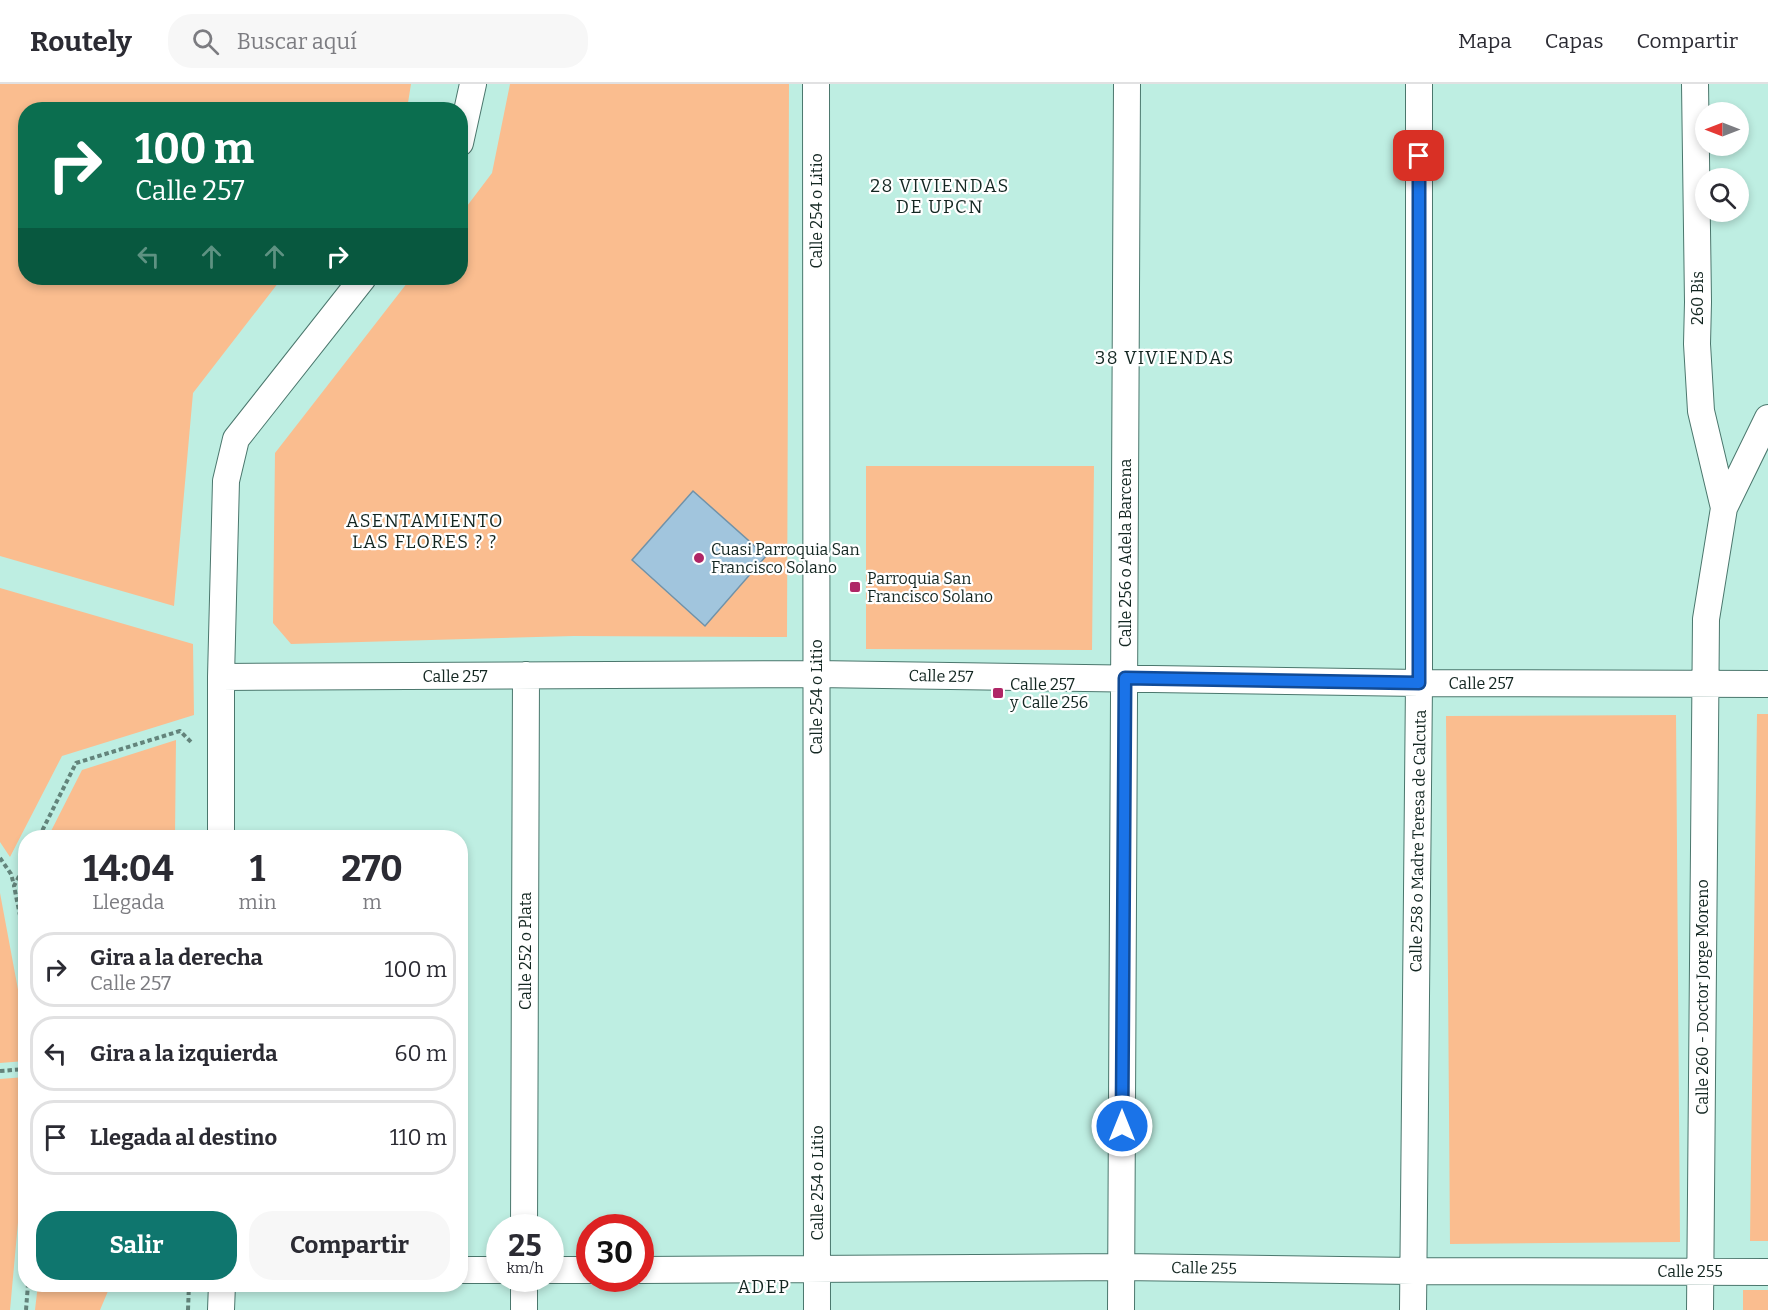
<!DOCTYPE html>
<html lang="es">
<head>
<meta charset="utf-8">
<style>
	:root { --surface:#fff; --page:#f7f7f7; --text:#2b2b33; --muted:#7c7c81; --line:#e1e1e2; --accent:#0f766e }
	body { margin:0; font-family:Bitter,serif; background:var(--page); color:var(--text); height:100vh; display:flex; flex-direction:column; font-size:22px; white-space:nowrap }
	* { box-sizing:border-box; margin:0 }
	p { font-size:20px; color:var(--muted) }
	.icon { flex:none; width:33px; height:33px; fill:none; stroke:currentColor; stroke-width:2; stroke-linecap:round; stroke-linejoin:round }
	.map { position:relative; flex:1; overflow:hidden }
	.sheet { position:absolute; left:18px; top:746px; width:450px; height:462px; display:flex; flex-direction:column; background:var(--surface); border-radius:24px; box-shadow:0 3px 9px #0003 }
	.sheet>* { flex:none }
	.top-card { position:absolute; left:18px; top:18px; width:450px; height:183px; border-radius:24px; box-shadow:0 3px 9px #0003; background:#0b6e4f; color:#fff; overflow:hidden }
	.needle { width:39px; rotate:270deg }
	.buttons { position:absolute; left:1695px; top:18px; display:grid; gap:12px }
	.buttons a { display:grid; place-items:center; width:54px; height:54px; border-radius:50%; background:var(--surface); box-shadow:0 3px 9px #0003; font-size:30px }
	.speed { position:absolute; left:486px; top:1130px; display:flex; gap:12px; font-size:30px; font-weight:700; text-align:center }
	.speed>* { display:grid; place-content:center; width:78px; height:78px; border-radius:50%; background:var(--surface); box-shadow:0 3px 9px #0003; line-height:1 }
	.speed small { font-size:15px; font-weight:400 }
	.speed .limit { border:9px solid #d22; background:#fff; color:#111 }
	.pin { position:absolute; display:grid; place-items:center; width:51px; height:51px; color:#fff; margin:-26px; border-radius:12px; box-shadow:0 3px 9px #0006 }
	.me { position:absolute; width:66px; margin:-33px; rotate:0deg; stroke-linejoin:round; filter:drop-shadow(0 0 4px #0008) }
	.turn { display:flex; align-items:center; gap:21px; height:126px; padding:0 18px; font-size:27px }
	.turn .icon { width:78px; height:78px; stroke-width:2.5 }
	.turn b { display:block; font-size:42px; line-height:51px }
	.lanes { display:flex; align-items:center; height:57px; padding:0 18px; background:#0003; justify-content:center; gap:30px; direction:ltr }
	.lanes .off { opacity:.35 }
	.eta { display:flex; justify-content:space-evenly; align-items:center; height:102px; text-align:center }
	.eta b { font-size:36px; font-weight:700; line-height:42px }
	.button { display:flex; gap:12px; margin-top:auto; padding:12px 18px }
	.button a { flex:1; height:69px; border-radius:24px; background:var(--accent); color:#fff; font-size:24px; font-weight:700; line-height:69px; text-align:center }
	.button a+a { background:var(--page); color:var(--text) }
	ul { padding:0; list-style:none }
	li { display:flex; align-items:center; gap:18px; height:75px; margin:0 12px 9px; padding:0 6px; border:3px solid var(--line); border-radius:24px }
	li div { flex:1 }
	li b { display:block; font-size:22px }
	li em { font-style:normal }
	header { display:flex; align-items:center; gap:36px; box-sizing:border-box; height:84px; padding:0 30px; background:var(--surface); border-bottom:2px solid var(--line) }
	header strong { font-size:28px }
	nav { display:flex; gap:33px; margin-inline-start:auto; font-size:21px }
	.search { width:420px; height:54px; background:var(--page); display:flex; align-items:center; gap:15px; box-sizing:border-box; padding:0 21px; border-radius:24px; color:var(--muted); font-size:22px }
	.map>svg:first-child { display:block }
	.green { fill:#fabd8f }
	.building { fill:#a1c5dd; stroke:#7092a9; stroke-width:1.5 }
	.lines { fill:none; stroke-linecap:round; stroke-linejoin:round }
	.street-casing { stroke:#4b776d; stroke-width:28 }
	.path { stroke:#63847b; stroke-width:4; stroke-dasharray:4.5 3; stroke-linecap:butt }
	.street { stroke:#fff; stroke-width:26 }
	.route-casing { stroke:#114b97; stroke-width:15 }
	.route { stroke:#1a73e8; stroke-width:10 }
	.poi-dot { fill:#af2666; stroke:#fff; stroke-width:2 }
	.labels { text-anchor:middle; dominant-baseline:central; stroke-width:4.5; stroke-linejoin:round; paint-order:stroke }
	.street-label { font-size:16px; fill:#132621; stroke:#fff }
	.poi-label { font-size:16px; fill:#132621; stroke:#fff; text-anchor:start }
	.neighbourhood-label { font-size:18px; letter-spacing:1.5px; fill:#132621; stroke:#fff }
</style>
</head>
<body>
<header>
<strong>Routely</strong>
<div class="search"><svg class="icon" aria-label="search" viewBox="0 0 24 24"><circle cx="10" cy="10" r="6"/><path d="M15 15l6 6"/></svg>Buscar aquí</div>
<nav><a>Mapa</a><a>Capas</a><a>Compartir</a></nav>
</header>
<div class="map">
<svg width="1768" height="1226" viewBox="0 0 1768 1226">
	<rect width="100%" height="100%" fill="#beeee2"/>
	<path class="green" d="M0,0h411l-4,25 -381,1v168h256l-89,115 -19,213 -174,-50z
		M510,0h279l-2,553 -213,-1 -283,8 -18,-21 2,-170 136,-175h49l1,-64 31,-41z
		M866,382h228l-2,184 -226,-1z
		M0,504l193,56 1,71 -132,41 -52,101 -10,-15z
		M1757,630h11v527h-18z
		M1676,631l4,527 -230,2 -4,-528z
		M176,656l-1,97h-127l34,-67z
		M0,809l25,134v34l-25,2z
		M25,993v69l-15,164h-10v-231z
		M38,1200h73l-11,26h-65z
		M1743,1206h25v20h-25z"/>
	<path class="building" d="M693,407l73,65 -61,70 -73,-66z"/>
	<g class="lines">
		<defs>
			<path id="street" d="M816,0l1,1226
				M1695,0l3,218 -1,42 4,67 23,97
				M460,59l13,-59
				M221,593l595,-3 603,9 349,1
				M221,753v-160l5,-196 10,-42 127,-161
				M524,1143l2,-552
				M460,1186h40
				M550,1186h40
				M640,1186l482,-3 291,4 355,1
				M221,1226l1,-26
				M524,1226v-32
				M1121,1226l6,-1226
				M1413,1226l6,-627v-599
				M1700,1226l6,-691 18,-111 44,-90"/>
		</defs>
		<use href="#street" class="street-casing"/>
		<path class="path" d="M39,753l37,-74 104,-32 13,13
			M0,774l11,16 3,11
			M26,779l-12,23 12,59
			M0,987l26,-2
			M26,1226l2,-26
			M188,1226l1,-26"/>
		<use href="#street" class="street"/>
	</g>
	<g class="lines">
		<defs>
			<path id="route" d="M1122,1042l3,-448 294,5v-527"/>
		</defs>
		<use href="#route" class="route-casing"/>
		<use href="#route" class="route"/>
	</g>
	<g class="poi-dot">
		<circle cx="699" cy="474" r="6"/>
		<rect x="849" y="497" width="12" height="12" rx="3"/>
		<rect x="992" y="603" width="12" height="12" rx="3"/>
	</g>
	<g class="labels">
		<g class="street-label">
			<text transform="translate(816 127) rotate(-90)">Calle 254 o Litio</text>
			<text transform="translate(1697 214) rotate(-90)">260 Bis</text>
			<text transform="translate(1125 469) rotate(-90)">Calle 256 o Adela Barcena</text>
			<text x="455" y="592">Calle 257</text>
			<text transform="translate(941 592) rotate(1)">Calle 257</text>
			<text x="1481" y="599">Calle 257</text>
			<text transform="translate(816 613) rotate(-90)">Calle 254 o Litio</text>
			<text transform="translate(1418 757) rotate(-89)">Calle 258 o Madre Teresa de Calcuta</text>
			<text transform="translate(525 867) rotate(-90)">Calle 252 o Plata</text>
			<text transform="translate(1702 913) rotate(-90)">Calle 260 - Doctor Jorge Moreno</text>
			<text transform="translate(817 1099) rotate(-90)">Calle 254 o Litio</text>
			<text transform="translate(1204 1184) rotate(1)">Calle 255</text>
			<text x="1690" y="1187">Calle 255</text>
		</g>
		<g class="poi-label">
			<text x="711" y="465">Cuasi Parroquia San<tspan x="711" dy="18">Francisco Solano</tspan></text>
			<text x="867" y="494">Parroquia San<tspan x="867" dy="18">Francisco Solano</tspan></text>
			<text x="1010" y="600">Calle 257<tspan x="1010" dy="18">y Calle 256</tspan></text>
		</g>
		<g class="neighbourhood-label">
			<text x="940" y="102">28 VIVIENDAS<tspan x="940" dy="21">DE UPCN</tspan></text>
			<text x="1165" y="274">38 VIVIENDAS</text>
			<text x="425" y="437">ASENTAMIENTO<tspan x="425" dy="21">LAS FLORES ? ?</tspan></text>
			<text x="764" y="1203">ADEP</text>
		</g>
	</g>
</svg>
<div class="buttons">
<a><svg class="needle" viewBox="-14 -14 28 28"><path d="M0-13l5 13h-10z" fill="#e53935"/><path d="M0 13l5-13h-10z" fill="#7c7c81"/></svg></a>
<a><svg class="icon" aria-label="search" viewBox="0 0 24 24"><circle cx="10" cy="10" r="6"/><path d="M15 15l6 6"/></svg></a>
</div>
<div class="speed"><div>25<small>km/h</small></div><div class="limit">30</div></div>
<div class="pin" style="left:1419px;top:72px;background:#d93025"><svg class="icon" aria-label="arrive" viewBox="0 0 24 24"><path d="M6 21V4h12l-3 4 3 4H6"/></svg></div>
<svg class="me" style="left:1122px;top:1042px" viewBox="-20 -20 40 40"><circle r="17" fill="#1a73e8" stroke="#fff" stroke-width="3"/><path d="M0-11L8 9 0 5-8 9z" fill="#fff"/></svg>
<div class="top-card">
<div class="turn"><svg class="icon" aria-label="right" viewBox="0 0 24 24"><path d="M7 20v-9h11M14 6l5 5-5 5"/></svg><div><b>100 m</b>Calle 257</div></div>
<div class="lanes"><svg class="icon off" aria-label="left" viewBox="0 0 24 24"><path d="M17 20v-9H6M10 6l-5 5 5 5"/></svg><svg class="icon off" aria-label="ahead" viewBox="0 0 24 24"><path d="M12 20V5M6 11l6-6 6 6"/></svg><svg class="icon off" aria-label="ahead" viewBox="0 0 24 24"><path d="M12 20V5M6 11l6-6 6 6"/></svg><svg class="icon" aria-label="right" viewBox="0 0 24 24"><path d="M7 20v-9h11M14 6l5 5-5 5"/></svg></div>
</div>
<section class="sheet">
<div class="eta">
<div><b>14:04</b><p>Llegada</p></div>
<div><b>1</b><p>min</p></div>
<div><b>270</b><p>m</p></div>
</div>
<ul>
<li><svg class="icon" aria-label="right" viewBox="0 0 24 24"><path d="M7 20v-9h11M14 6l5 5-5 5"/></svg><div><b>Gira a la derecha</b><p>Calle 257</p></div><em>100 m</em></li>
<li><svg class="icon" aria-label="left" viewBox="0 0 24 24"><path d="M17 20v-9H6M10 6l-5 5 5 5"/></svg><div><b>Gira a la izquierda</b></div><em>60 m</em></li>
<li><svg class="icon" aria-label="arrive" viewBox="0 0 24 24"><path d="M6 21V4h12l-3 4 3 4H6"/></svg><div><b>Llegada al destino</b></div><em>110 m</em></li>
</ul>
<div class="button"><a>Salir</a><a>Compartir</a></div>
</section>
</div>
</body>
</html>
